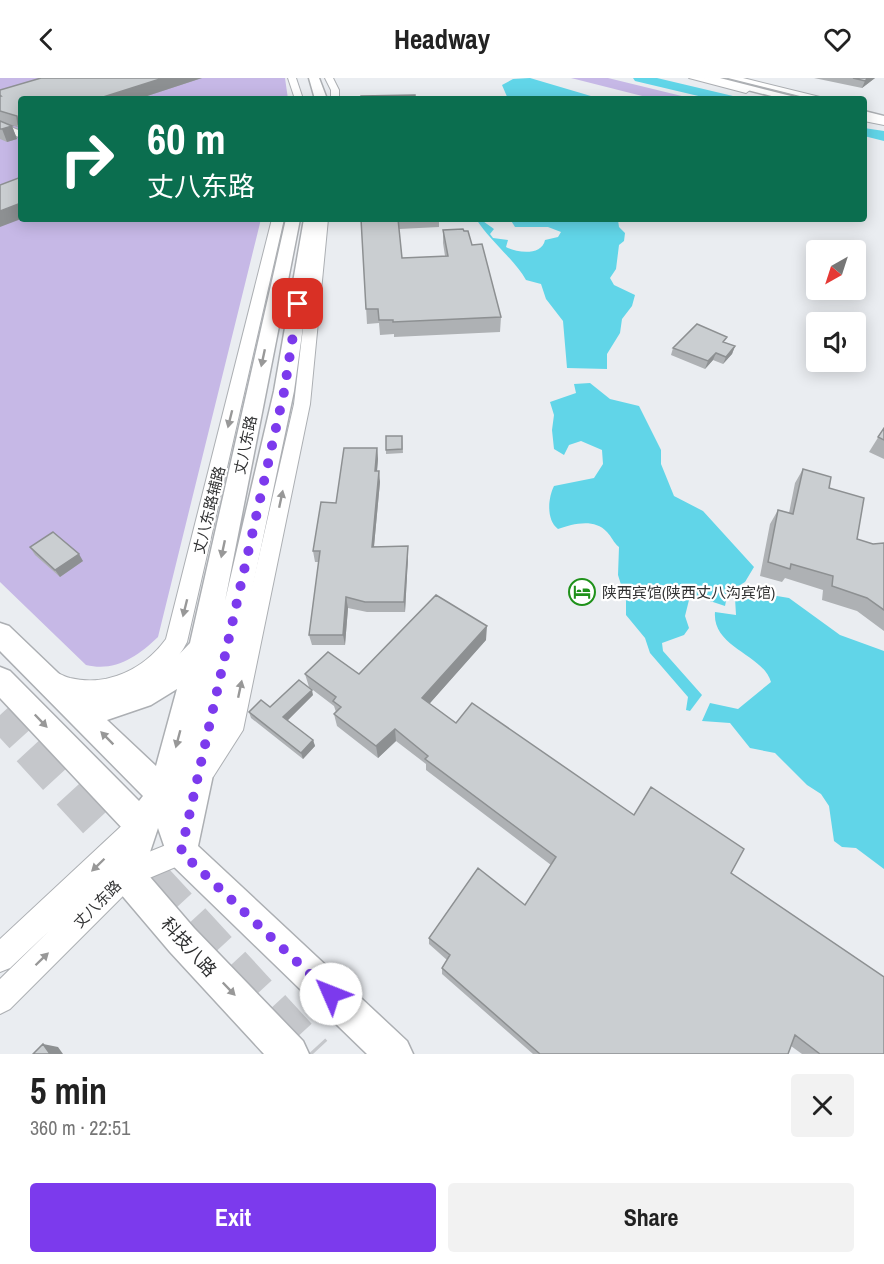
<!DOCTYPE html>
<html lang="en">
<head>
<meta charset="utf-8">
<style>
	:root { --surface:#fff; --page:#f2f2f2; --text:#222; --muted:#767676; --accent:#7c3aed }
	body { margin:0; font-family:"Archivo Narrow","Noto Sans SC",sans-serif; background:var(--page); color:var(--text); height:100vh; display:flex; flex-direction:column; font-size:22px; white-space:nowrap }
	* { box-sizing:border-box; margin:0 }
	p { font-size:20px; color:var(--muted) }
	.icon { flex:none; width:33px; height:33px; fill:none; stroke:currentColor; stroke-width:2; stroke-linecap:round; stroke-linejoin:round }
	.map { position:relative; height:976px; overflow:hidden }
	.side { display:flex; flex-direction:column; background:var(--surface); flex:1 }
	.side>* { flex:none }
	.top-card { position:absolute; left:18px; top:18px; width:849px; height:126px; border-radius:6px; box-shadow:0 3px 15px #0003; background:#0b6e4f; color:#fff; overflow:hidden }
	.needle { width:39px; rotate:219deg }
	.tools { position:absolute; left:806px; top:162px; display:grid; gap:12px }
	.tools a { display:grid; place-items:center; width:60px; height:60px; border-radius:6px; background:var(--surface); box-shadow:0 3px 15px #0003; font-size:30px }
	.pin { position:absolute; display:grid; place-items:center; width:51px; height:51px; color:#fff; margin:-26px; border-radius:12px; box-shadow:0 3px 9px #0006 }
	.me { position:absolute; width:66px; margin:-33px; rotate:314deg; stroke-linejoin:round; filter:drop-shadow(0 0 4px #0008) }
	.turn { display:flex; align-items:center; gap:21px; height:126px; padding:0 30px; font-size:27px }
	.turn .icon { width:78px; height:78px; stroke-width:2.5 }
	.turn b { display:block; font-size:42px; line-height:51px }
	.round { display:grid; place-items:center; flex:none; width:63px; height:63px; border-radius:6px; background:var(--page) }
	.overview { display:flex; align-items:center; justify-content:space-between; height:102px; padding:0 30px }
	h1 { font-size:36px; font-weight:800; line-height:45px }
	.cta { display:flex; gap:12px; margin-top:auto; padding:12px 30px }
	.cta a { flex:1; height:69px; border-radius:6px; background:var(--accent); color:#fff; font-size:24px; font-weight:800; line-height:69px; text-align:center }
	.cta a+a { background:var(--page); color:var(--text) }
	header { display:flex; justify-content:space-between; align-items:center; height:78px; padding:0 30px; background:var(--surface); font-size:27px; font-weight:800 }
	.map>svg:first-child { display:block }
	.green { fill:#c6b8e6 }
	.water { fill:#61d5e8 }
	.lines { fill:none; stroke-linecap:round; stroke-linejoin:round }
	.river { fill:#61d5e8; fill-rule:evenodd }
	.highway-tunnel-far1 { stroke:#c5c7cb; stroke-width:31; stroke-dasharray:31 15; stroke-linecap:butt }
	.highway-tunnel { stroke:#c5c7cb; stroke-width:39; stroke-dasharray:39 20; stroke-linecap:butt }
	.minor-casing { stroke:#acafb3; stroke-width:2 }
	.major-casing { stroke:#acafb3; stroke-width:3 }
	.minor { fill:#fff; fill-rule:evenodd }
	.major { fill:#fff; fill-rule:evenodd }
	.wall { fill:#aeb1b4 }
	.shaded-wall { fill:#8d9092 }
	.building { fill:#caced1; stroke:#8d9092; stroke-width:1.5 }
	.oneway { fill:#989898 }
	.route { stroke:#7c3aed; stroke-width:10; stroke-dasharray:0 18 }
	.labels { text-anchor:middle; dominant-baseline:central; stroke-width:4.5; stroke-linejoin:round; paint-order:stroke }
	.street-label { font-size:15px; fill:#303132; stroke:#fff }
	.poi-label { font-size:15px; fill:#303132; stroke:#fff; text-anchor:start }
	.near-street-label { font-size:18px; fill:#303132; stroke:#fff }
</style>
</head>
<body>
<header><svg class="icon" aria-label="back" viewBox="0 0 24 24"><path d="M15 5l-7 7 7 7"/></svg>Headway<svg class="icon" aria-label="heart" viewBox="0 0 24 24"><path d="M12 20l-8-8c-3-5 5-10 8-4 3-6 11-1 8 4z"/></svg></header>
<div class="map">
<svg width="884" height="976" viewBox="0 0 884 976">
	<rect width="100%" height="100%" fill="#eaedf1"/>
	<path class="green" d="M0,0h285l3,21h-267v120h240l-103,418c-21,20 -43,35 -72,28l-86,-83z
		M571,0h37l86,21h-40z"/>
	<path class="water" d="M530,0l71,21h-93l-6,-14 11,-6z
		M476,141h4l14,10 -4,5 3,4 15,2 -2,7c11,6 36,9 39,-7l13,-3 3,-5 -13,-5h-33l-5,-8 108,1 1,7 6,6 -1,8 -5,4 -3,24 -6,9 4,7 21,10 -3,11 -10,13 -2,14 -13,21v15l-40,-1 -4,-47 -17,-22 -5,-15 -15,-4c-12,-21 -35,-38 -50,-61z
		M590,305l20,16 29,7 22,44v14l13,32 29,15 51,56 -9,15 -23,14 4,5 -1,5 -27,-9 -9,3 -4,16 4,12 -5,7 -22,8 1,8 39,44 -12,16 -4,-1 2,-13 -38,-44 -5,-15 -19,-23v-14l-8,-26 1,-28c-6,-5 -7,-10 -12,-15 -13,-14 -34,-8 -49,-3 -12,-9 -10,-31 -4,-43l40,-8 9,-14 -1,-14 -21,-9 -12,4 -5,10 -10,-6 -2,-19 2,-15 -4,-13 26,-9 -2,-9z
		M746,513l43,7 51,37 44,16v218l-28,-21 -14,-1 -8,-6 -5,-35 -8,-12 -14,-9 -32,-32 -25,-5 -20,-25 -28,-2 8,-18 28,6 33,-27c-8,-28 -59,-34 -56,-70l21,3 -1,-17z"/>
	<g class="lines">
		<path class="river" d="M633,0h24l76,18 2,3h-24l-76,-18z
			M864,50l20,3v10l-20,-5z"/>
		<path class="highway-tunnel-far1" d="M0,637l32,35"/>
		<path class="highway-tunnel" d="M31,670l282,306"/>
		<defs>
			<path id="minor" d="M288,0h8l7,21h-8z
				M325,0h8l6,12v9h-8v-9z
				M689,0h15l46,12 -4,3z
				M728,0h15l85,21h-16z
				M864,37l20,4v6l-20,-4z
				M0,45l21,8v7l-21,-9z
				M272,141h12l-97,423c-18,36 -64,62 -104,58 -14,-2 -27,-8 -40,-13l-3,-7 3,-7c11,-4 17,2 27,5 38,9 74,-9 96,-39z
				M316,141h12l-18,185 -67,326 -30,47 -9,4 -9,-4 -3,-8 28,-43 74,-322z
				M139,736l9,4 4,9 -4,9 -29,28 62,-25 9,4 4,9 -4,9 -55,23 -125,125 -10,5v-35l49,-48 -39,37 -10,4v-33l130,-121z"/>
			<path id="major" d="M309,0h10l8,21h-12z
				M701,0h19l83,21h-20z
				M864,33l20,5v6l-20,-5z
				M286,141h14l-75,382 49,-210 30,-172h14l-24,172 -96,455 209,195 6,13h-46l-197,-191 -12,-35 -14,42 50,58 109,113 6,13h-45l-94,-102 -56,-66 -4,-12 14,-44 -124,-132v-31l10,4 129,130 4,-5 -143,-145v-28l9,3 70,67c44,12 84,-21 111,-50zM177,611l-21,77 -49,-46 44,-15z"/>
		</defs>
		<use href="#minor" class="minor-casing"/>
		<use href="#major" class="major-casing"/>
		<use href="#minor" class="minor"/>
		<use href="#major" class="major"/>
	</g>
	<path class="wall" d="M41,0h161l-64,21h-117v33l-1,-4 -15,-5 7,3 5,13 -10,3 -7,-3v-49z
		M814,0h61l-13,10z
		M361,141h78v8l-40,2 3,29 43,-2 -2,-13v-13l21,1 8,14 29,72 -1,15 -106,5v-3l-14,1 -1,-12 -12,1z
		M725,265l10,3 -3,8 -9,10 -10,-4 -8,9 -34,-14 2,-7z
		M884,350v31l-15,-7z
		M386,358h16l1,17 -17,1z
		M377,370l1,11 -1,12 3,11 -6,64 34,11 -3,55h-38l-19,-4 -3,37h-33l-3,-10 10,-73h-4l-2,-11 23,-48z
		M803,391l26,19 28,51 16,5 11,-1v88l-27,-20 -35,-11 1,-10 -38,-12 -3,4 -22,-6 10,-52 8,-14 11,3 6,-30z
		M30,469l53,14 -23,16 -25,-22z
		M486,562l-57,64 27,19 178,92 97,58 153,181h-82l-11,-8 -3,8h-255l-91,-80v-6l5,-8 -18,-16v-6l96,-33 26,-40 -125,-95v-6l-30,-23 -18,17 -41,-32 -3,-12 2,-2 -2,-6 -25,-19 -4,-13h54z
		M313,617l-26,26 26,19 2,6 -12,13 -52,-41 -2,-6z"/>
	<path class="shaded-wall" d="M163,0h39l-64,21h-41z
		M868,0h7l-13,10 3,-7z
		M21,45v9l-3,-8z
		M12,48l5,13 -10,3 -5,-13z
		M21,125v16l-21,8v-16z
		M735,268l-3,8 -9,10 3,-7z
		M716,275l-3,7 -8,9 3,-8z
		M377,370l1,11 -2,23 -1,-11z
		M379,393l1,11 -7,75 -1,-10z
		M408,468v11l-3,55 -1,-10z
		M79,476l4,7 -23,16 -5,-7z
		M346,519l2,11 -3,37 -2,-10z
		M487,548l-1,14 -63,71 -1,-13z
		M312,612l1,5 -28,28 -2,-6z
		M395,651l1,12 -18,17 -2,-12z
		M313,662l2,6 -12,13 -2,-6z
		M43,966l15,3 5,7h-13z"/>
	<path class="building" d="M41,0h122l-66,21h-76v24l-3,1 -1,-8 -17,-5v-15h1l-1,-1v-5z
		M853,0h15l-3,3z
		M415,17v4h-54v-3z
		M0,43l12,5 -10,3h-2z
		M21,99v26l-21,8v-26z
		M361,141h37l4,39 46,-2 -5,-26 20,-1 1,2h4l4,14 10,-1 19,73 -108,5v-2h-14l-1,-11h-12z
		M697,246l30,13 -4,5 12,4 -9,11 -10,-4 -8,8 -35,-13z
		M884,350v12l-6,-3z
		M386,358h16v13l-16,1z
		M344,370h33l-2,23h4l-7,76 36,-1 -4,56h-39l-19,-5 -3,38h-34l11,-84h-7l8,-49 15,1z
		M803,391l28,8 -2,11 35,10 -7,41 16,5 11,-1v67l-17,-12 -35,-12 1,-10 -42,-12 -1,5 -22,-7 10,-52 15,4z
		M53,454l26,22 -24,16 -25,-23z
		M436,517l51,31 -65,72 34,25 16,-20 162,112 17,-28 93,62 -13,24 153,104v77h-64l-25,-19 -7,19h-248l-98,-86 8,-13 -21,-17 49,-70 47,37 31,-48 -131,-98 3,-3 -33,-27 -19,17 -42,-32 7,-7 -8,-6 3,-4 -31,-23 23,-22 31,22z
		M299,602l13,10 -29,27 30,23 -12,13 -52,-41 12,-12 9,7z
		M43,966l7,10h-17z"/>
	<defs><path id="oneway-solid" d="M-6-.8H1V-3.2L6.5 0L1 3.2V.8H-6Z" transform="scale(1.5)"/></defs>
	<g class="oneway">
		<use href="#oneway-solid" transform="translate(263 280) rotate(102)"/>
		<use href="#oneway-solid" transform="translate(230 341) rotate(104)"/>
		<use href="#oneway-solid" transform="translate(281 421) rotate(-78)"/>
		<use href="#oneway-solid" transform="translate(223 471) rotate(102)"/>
		<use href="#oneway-solid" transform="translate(185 530) rotate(104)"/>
		<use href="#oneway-solid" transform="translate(240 611) rotate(-78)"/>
		<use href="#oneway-solid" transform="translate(41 643) rotate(46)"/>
		<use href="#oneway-solid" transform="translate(107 660) rotate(-135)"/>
		<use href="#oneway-solid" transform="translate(178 661) rotate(105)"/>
		<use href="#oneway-solid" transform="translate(98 787) rotate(136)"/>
		<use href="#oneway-solid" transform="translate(42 881) rotate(-44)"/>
		<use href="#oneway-solid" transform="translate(229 911) rotate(46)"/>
	</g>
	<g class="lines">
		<path class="route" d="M298,226l-14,88 -103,460 150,142"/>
	</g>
	<defs>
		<symbol id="hotel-ring" viewBox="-11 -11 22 22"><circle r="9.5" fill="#fff" stroke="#1f911a" stroke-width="1.5"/><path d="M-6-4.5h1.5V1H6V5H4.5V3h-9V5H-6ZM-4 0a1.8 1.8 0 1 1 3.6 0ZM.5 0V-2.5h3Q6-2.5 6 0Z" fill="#1f911a"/></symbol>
	</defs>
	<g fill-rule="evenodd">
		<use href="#hotel-ring" x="567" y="499" width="30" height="30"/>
	</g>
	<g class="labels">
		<g class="street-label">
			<text transform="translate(245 367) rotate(-78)">丈八东路</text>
			<text transform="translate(209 432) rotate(-76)">丈八东路辅路</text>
			<text transform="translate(97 826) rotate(-45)">丈八东路</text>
		</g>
		<g class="poi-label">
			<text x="602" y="514">陕西宾馆(陕西丈八沟宾馆)</text>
		</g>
		<g class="near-street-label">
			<text transform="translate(189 869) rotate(48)">科技八路</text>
		</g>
	</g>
</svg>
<div class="tools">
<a><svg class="needle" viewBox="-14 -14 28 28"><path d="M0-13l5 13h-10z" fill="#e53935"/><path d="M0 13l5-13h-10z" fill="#767676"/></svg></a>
<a><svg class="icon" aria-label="sound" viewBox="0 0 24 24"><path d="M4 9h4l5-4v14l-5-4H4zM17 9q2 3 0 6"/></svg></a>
</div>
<div class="pin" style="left:298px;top:226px;background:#d93025"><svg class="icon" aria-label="arrive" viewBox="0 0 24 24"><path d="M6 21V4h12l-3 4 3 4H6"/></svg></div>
<svg class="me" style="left:331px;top:916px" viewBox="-20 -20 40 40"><circle r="19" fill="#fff"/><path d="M0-13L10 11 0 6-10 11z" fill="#7c3aed"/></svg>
<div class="top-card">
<div class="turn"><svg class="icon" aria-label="right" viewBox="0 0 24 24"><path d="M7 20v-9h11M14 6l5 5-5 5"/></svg><div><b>60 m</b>丈八东路</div></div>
</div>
</div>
<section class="side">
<div class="overview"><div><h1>5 min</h1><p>360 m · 22:51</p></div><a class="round"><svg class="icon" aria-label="close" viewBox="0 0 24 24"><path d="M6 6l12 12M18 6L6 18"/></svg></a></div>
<div class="cta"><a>Exit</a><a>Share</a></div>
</section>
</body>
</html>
